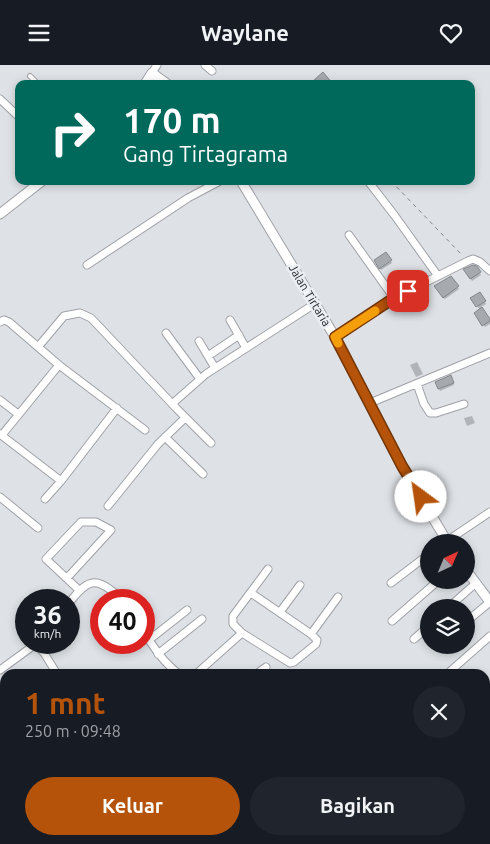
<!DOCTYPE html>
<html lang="id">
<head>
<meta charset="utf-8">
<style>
	:root { --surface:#171b24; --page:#20242c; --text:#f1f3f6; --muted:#9ea1a6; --accent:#b45309 }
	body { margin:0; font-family:Ubuntu,sans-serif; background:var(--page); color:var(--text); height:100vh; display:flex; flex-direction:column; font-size:19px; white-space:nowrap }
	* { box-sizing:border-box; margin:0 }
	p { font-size:16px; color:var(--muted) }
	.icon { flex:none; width:28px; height:28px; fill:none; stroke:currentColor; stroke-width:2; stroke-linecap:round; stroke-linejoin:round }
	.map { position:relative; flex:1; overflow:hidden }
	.details { position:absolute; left:0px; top:604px; width:490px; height:176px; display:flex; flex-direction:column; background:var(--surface); border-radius:15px 15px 0 0; box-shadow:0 2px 8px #0003 }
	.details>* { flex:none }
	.top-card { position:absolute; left:15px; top:15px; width:460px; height:105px; border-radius:10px; box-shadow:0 2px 8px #0003; background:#00695c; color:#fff; overflow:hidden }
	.needle { width:32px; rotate:44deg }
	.controls { position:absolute; left:420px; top:469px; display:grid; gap:10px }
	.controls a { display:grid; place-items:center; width:55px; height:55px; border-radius:50%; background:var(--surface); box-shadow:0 2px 8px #0003; font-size:25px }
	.speed { position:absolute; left:15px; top:524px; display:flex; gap:10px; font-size:25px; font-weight:700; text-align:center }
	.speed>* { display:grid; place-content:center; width:65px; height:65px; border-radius:50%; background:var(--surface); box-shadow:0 2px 8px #0003; line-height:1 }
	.speed small { font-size:12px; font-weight:400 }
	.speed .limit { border:8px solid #d22; background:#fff; color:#111 }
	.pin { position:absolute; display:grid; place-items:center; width:42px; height:42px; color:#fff; margin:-21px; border-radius:10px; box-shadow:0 2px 8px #0006 }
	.me { position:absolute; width:55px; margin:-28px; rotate:329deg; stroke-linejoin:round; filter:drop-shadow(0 0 4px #0008) }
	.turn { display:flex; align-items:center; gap:18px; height:105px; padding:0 25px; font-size:22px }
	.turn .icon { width:65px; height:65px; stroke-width:2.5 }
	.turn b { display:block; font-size:35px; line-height:42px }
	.round { display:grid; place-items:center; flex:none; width:52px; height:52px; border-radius:26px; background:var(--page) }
	.summary { display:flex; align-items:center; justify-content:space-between; height:85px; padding:0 25px }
	h1 { font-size:30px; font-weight:700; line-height:38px; color:var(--accent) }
	.button { display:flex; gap:10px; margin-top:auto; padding:10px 25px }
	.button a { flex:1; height:58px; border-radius:30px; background:var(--accent); color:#fff; font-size:20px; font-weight:700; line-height:58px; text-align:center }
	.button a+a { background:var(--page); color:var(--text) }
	header { display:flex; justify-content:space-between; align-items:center; height:65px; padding:0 25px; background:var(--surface); font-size:22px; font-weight:700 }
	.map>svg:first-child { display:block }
	.shadow { fill:#0003 }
	.building { fill:#a6aaaf; stroke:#84888c }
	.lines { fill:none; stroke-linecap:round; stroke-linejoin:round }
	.service-casing { stroke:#9ea1a6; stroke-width:6 }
	.minor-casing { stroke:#9ea1a6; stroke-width:9 }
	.tertiary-casing { stroke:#9ea1a6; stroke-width:11 }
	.path { stroke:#838688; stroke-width:1; stroke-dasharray:4 4; stroke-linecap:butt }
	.service { stroke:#fff; stroke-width:4 }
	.minor { stroke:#fff; stroke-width:7 }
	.tertiary { stroke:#fff; stroke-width:9 }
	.route-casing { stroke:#753606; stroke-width:12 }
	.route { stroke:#b45309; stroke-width:9 }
	.slow { stroke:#f59e0b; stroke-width:9 }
	.labels { text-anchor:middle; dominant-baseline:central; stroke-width:5; stroke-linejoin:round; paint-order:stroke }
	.street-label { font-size:12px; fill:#2b2d2e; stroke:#ebeff4 }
</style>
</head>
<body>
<header><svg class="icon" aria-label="menu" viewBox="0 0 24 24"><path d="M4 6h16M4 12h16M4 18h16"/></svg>Waylane<svg class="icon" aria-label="heart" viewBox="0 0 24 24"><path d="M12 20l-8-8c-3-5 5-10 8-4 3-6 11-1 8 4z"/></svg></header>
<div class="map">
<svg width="490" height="779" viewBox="0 0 490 779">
	<rect width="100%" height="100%" fill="#dee2e6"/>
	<path class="shadow" d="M386,189l6,9 -11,7 -6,-9z
		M476,202l5,8 -9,6 -7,-11z
		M451,212l8,12 -14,10 -10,-12z
		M480,229l6,10 -5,3 9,15v2l-5,3 -10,-14 5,-3 -8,-12z
		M417,297l6,12 -7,3 -6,-12z
		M450,312l4,8 -14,6 -4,-9z
		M472,351l3,7 -8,3 -3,-8z"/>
	<path class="building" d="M323,7l10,12h-18l-2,-3z
		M386,187l6,8 -13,9 -5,-9z
		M473,200l4,1 4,6 -11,7 -7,-10z
		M451,211l8,10 -16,12 -9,-12z
		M480,227l6,9 -10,6 -6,-9z
		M482,242l8,12v2l-8,5 -8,-13z
		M451,310l3,8 -16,6 -3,-7z"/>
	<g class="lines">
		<defs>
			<path id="service" d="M30,11l8,8"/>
			<path id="minor" d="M205,0l7,6
				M152,8l5,-8
				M0,34l19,18
				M368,116l27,35 43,60
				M349,170l45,63
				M87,200l101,-67 32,-17
				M230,255l16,28
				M0,257l4,-2 5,2 50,43
				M166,268l34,46
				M335,272l59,-39 74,-37 5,-2 7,3 10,9
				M199,276l16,27
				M38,282l26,-31 16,-3 11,5 86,91 34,34
				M208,291l31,-21
				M417,319l7,20 6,9h6l28,-9
				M0,335l18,14
				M370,338l120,-50
				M172,339l34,-30 110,-71
				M0,369l61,47 56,-73
				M2,370l57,-70 86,65
				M165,372l38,37
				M0,432l38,31
				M45,434l16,-18
				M108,441l50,-62 27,-26
				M444,478l46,-31
				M67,513l44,-48 -15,-8h-15l-35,37 33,31
				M391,518l38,-29
				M251,528l60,41 6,6 -1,4 -22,18 -4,1 -48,-30 -9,-9v-8l35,-47
				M69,538c21,-27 28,-26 54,-3
				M449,542l27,-24
				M280,547l20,-27
				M392,556l47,-41
				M466,557l24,-20
				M144,567c10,16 20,31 35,42
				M311,569l27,-37
				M414,574l15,-13
				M149,575l38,-30
				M36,579l8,9 13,21
				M437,582l2,-2
				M158,589l44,-35
				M0,605l37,-27
				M196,609l46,-41
				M256,609l10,-7
				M447,609l43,-38
				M0,652l5,8
				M0,739l5,9
				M485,767l5,-4
				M0,769l5,-2
				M68,775l3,4
				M118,775l1,4
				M190,775l1,4
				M291,777l9,-2
				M469,779l5,-4"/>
			<path id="tertiary" d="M145,19l7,-11 15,11
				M241,116l94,156 67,129 46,77
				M0,149l42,-33
				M466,505l24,32"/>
		</defs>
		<use href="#service" class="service-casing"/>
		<use href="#minor" class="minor-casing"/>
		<use href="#tertiary" class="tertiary-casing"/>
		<path class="path" d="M391,116l71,74"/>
		<use href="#service" class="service"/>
		<use href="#minor" class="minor"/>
		<use href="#tertiary" class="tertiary"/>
	</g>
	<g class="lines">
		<defs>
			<path id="route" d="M408,226l-14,7 -59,39 67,129 19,31"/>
		</defs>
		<use href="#route" class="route-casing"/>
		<use href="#route" class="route"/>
		<path class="slow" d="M338,278l-3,-6 40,-26"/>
	</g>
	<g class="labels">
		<g class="street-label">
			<text transform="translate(310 230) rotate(59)">Jalan Tirtaria</text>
		</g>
	</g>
</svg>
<div class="controls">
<a><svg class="needle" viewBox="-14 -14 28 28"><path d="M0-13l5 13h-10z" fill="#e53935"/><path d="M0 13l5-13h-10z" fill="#9ea1a6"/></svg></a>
<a><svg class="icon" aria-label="layers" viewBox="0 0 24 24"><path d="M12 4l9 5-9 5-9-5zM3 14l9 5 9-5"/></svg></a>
</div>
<div class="speed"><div>36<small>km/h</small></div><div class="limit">40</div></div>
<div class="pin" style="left:408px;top:226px;background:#d93025"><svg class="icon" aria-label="arrive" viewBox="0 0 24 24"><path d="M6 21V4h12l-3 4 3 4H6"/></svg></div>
<svg class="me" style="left:421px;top:432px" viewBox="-20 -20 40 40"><circle r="19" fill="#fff"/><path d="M0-13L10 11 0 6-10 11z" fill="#b45309"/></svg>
<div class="top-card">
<div class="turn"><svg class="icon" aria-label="right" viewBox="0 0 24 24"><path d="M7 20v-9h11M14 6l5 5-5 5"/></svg><div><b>170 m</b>Gang Tirtagrama</div></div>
</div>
<section class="details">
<div class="summary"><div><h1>1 mnt</h1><p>250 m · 09:48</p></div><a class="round"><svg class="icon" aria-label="close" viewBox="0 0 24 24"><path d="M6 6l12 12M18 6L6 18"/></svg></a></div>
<div class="button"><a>Keluar</a><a>Bagikan</a></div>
</section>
</div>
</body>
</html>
